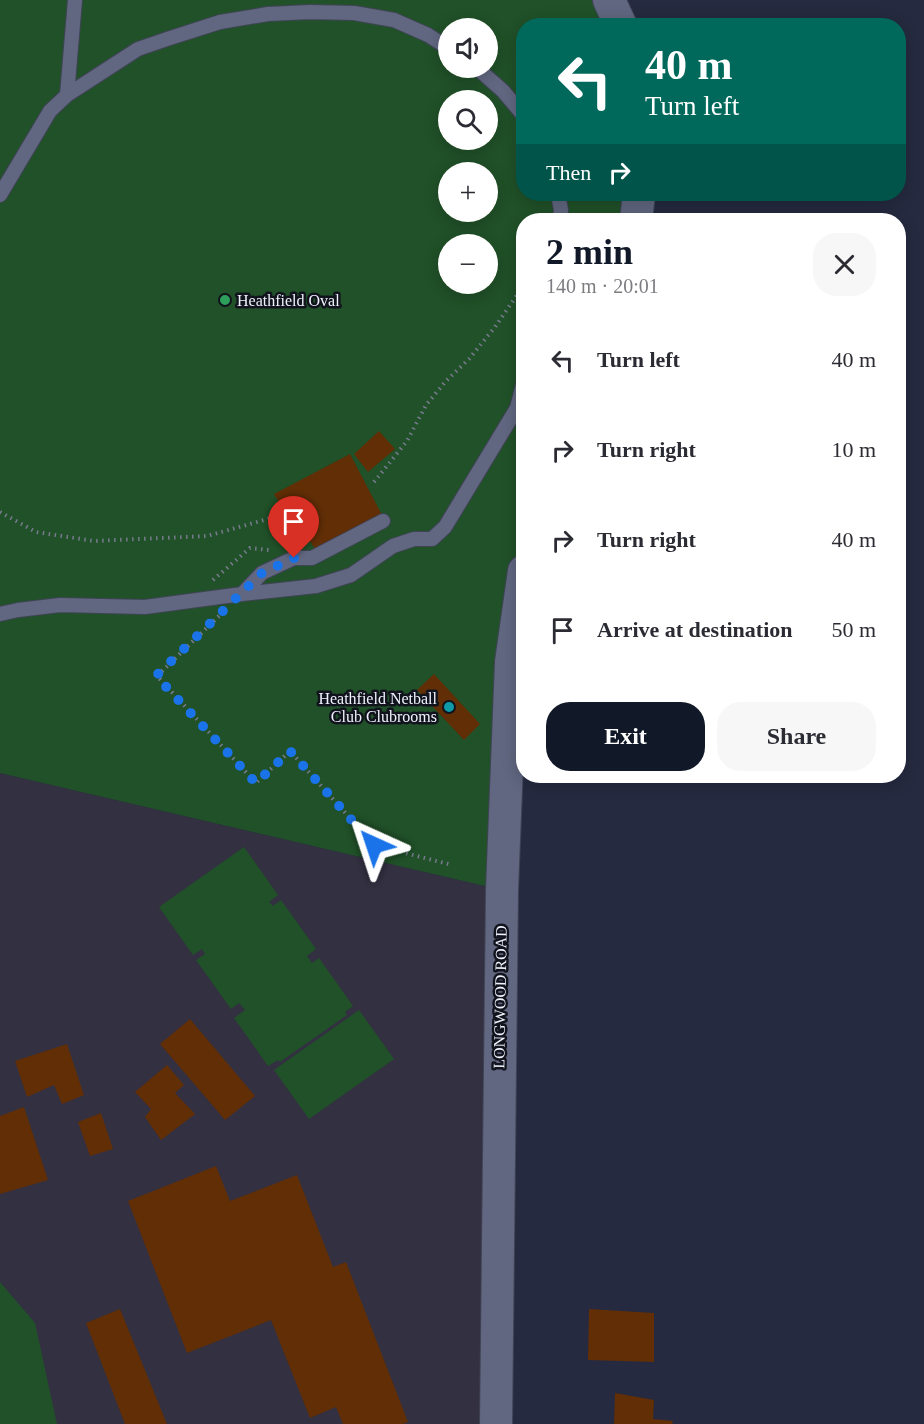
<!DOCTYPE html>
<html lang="en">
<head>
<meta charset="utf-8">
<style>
	:root { --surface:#fff; --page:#f7f7f7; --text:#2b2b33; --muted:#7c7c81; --accent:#111827 }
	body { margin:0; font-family:Georgia,serif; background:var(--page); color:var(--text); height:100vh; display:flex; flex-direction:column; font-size:22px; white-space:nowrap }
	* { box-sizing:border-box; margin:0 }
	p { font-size:20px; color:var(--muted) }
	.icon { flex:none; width:33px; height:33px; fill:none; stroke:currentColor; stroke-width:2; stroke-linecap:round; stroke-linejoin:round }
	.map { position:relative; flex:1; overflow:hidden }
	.panel { position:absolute; left:516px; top:213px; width:390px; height:570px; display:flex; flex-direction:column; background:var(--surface); border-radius:24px; box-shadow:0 3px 15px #0003 }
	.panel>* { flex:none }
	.guide { position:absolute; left:516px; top:18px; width:390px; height:183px; border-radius:24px; box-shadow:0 3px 15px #0003; background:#00695c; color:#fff; overflow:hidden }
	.controls { position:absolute; left:438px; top:18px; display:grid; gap:12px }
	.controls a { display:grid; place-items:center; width:60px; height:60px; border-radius:50%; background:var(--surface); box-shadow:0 3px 15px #0003; font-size:30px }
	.pin { position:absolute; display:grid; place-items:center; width:51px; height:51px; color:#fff; margin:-62px -26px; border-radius:50% 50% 50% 0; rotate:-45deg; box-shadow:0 0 6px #0007 }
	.pin .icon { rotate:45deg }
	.me { position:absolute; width:66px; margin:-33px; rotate:318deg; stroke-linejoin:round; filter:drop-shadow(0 0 4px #0008) }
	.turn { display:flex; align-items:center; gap:21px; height:126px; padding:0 30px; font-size:27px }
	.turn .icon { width:78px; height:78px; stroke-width:2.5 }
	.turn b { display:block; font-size:42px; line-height:51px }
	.then { display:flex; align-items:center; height:57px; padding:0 30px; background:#0003; gap:12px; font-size:22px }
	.round { display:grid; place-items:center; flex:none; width:63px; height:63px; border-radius:24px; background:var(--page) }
	.head { display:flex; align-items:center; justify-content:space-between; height:102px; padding:0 30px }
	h1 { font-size:36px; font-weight:700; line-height:45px; color:var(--accent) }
	.primary-button { display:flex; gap:12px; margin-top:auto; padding:12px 30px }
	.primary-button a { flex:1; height:69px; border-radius:24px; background:var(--accent); color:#fff; font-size:24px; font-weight:700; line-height:69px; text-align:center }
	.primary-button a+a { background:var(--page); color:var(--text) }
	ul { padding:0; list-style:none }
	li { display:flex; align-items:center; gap:18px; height:90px; padding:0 30px }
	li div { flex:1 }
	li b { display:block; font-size:22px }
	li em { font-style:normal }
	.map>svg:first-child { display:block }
	.education { fill:#333041 }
	.green { fill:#205128; fill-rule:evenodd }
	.building { fill:#612e06 }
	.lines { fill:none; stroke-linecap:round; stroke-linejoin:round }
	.service-casing { stroke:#404456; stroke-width:16 }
	.tertiary-casing { stroke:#404456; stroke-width:34 }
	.path { stroke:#777b8d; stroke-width:4; stroke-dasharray:1.5 4.5; stroke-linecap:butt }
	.service { stroke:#616780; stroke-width:14 }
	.tertiary { stroke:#616780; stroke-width:32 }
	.route { stroke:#1a73e8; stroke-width:10; stroke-dasharray:0 18 }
	.leisure-dot { fill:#2e9e5b; stroke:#11131d; stroke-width:2 }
	.culture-dot { fill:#0f9aa8; stroke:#11131d; stroke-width:2 }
	.labels { text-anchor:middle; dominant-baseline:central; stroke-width:5; stroke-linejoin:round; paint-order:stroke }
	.poi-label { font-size:16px; fill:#eff3fe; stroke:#11131d; text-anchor:start }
	.street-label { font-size:16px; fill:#eff3fe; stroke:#11131d }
</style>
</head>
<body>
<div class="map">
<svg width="924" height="1424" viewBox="0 0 924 1424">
	<rect width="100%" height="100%" fill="#252a40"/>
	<path class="education" d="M0,773l502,117 -6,534h-496z"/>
	<path class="green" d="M0,0h609l12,25 -97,1v168h115l-3,26h-112v351l-22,319 -502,-117zM448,28h40v40h-40zM448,100h40v40h-40zM448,172h40v40h-40zM448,244h40v40h-40z
		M244,847l34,48 -9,7 4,4 8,-6 35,49 -9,7 5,7 7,-5 34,48 -8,6 2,3 -67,47 -2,-2 -10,6 -34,-48 11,-8 -6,-7 -8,6 -35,-49 9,-6 -3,-5 -9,6 -34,-48z
		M359,1010l35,49 -85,60 -35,-49z
		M0,1282l35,41 22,101h-57z"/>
	<path class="building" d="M379,431l16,18 -27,23 -14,-18z
		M350,454l32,61 -66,36 -9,-15 -6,4 -27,-46z
		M434,674l46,50 -16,16 -47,-50z
		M190,1019l65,77 -30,24 -65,-76z
		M67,1044l17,51 -22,9 -8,-19 -27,12 -12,-36z
		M167,1065l17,20 -9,8 20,21 -34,26 -16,-23 6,-8 -16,-17z
		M24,1107l24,73 -48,14v-78z
		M101,1113l12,36 -23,7 -12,-34z
		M216,1166l14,35 67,-26 36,92 13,-5 62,160 -5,2h-60l-7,-17 -26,11 -39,-98 -84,33 -59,-152z
		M120,1309l47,115h-42l-39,-101z
		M589,1309l65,4v49l-66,-2z
		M615,1393l39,7 -1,19 20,2 -1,3h-58z"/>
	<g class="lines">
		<defs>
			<path id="service" d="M477,68l26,23 21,25
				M67,95l8,-95
				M558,194l3,16 -1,10
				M0,195l50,-84 17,-16 71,-46 29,-10 53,-17 48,-8 42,-2 44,1 40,7 34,15 20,13
				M242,594l20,-21 32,-15h18l71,-37
				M0,614l18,-4 42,-5 85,2 97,-13 74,-8 35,-11 42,-29 21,-7h18l13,-12 72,-119 7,-27"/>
			<path id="tertiary" d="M609,0l12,26
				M636,220l3,-26
				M496,1424l6,-534 9,-228 13,-91"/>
		</defs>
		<use href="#service" class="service-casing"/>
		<use href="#tertiary" class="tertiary-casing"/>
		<path class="path" d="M374,482l33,-41 19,-36 20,-24 23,-22 26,-32 29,-42
			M0,512l36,20 58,9 113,-5 68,-19
			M213,580l37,-32 19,2
			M219,616l-62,60 99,107 34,-32 84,94 78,20"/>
		<use href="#service" class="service"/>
		<use href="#tertiary" class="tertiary"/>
	</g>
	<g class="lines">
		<path class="route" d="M294,558l-32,15 -106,103 100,107 34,-32 84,94"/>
	</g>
	<circle class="leisure-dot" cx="225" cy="300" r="6"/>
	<circle class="culture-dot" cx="449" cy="707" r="6"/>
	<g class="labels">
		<g class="poi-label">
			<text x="237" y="300">Heathfield Oval</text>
			<text x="437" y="698" text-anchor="end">Heathfield Netball<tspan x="437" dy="18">Club Clubrooms</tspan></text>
		</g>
		<g class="street-label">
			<text transform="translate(500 997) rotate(-89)">LONGWOOD ROAD</text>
		</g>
	</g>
</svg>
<div class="controls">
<a><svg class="icon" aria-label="sound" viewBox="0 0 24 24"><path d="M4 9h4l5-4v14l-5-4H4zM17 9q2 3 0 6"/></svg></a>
<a><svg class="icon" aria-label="search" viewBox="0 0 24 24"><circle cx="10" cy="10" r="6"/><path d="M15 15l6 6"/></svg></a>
<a>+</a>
<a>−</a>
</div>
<div class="pin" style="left:294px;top:558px;background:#d93025"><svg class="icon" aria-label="arrive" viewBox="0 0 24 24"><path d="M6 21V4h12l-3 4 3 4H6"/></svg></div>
<svg class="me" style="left:374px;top:845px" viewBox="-20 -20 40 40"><path d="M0-17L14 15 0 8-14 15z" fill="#1a73e8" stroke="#fff" stroke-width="4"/></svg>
<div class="guide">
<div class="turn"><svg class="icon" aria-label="left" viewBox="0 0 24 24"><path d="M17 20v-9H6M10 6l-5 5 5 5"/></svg><div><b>40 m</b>Turn left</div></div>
<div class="then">Then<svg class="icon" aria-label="right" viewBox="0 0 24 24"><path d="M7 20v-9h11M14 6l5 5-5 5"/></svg></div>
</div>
<section class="panel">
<div class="head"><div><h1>2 min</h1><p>140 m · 20:01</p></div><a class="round"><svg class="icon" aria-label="close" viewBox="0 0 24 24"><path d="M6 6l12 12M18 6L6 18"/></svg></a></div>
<ul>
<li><svg class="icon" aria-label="left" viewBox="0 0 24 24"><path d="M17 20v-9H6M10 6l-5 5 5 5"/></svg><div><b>Turn left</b></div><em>40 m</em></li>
<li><svg class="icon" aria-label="right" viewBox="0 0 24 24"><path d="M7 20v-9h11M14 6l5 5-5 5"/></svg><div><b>Turn right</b></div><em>10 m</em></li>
<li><svg class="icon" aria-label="right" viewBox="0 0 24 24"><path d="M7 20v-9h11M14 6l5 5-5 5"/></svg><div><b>Turn right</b></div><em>40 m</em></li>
<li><svg class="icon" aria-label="arrive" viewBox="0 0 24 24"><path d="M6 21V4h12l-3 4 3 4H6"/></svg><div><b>Arrive at destination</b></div><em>50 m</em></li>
</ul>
<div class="primary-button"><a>Exit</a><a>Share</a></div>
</section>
</div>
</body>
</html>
